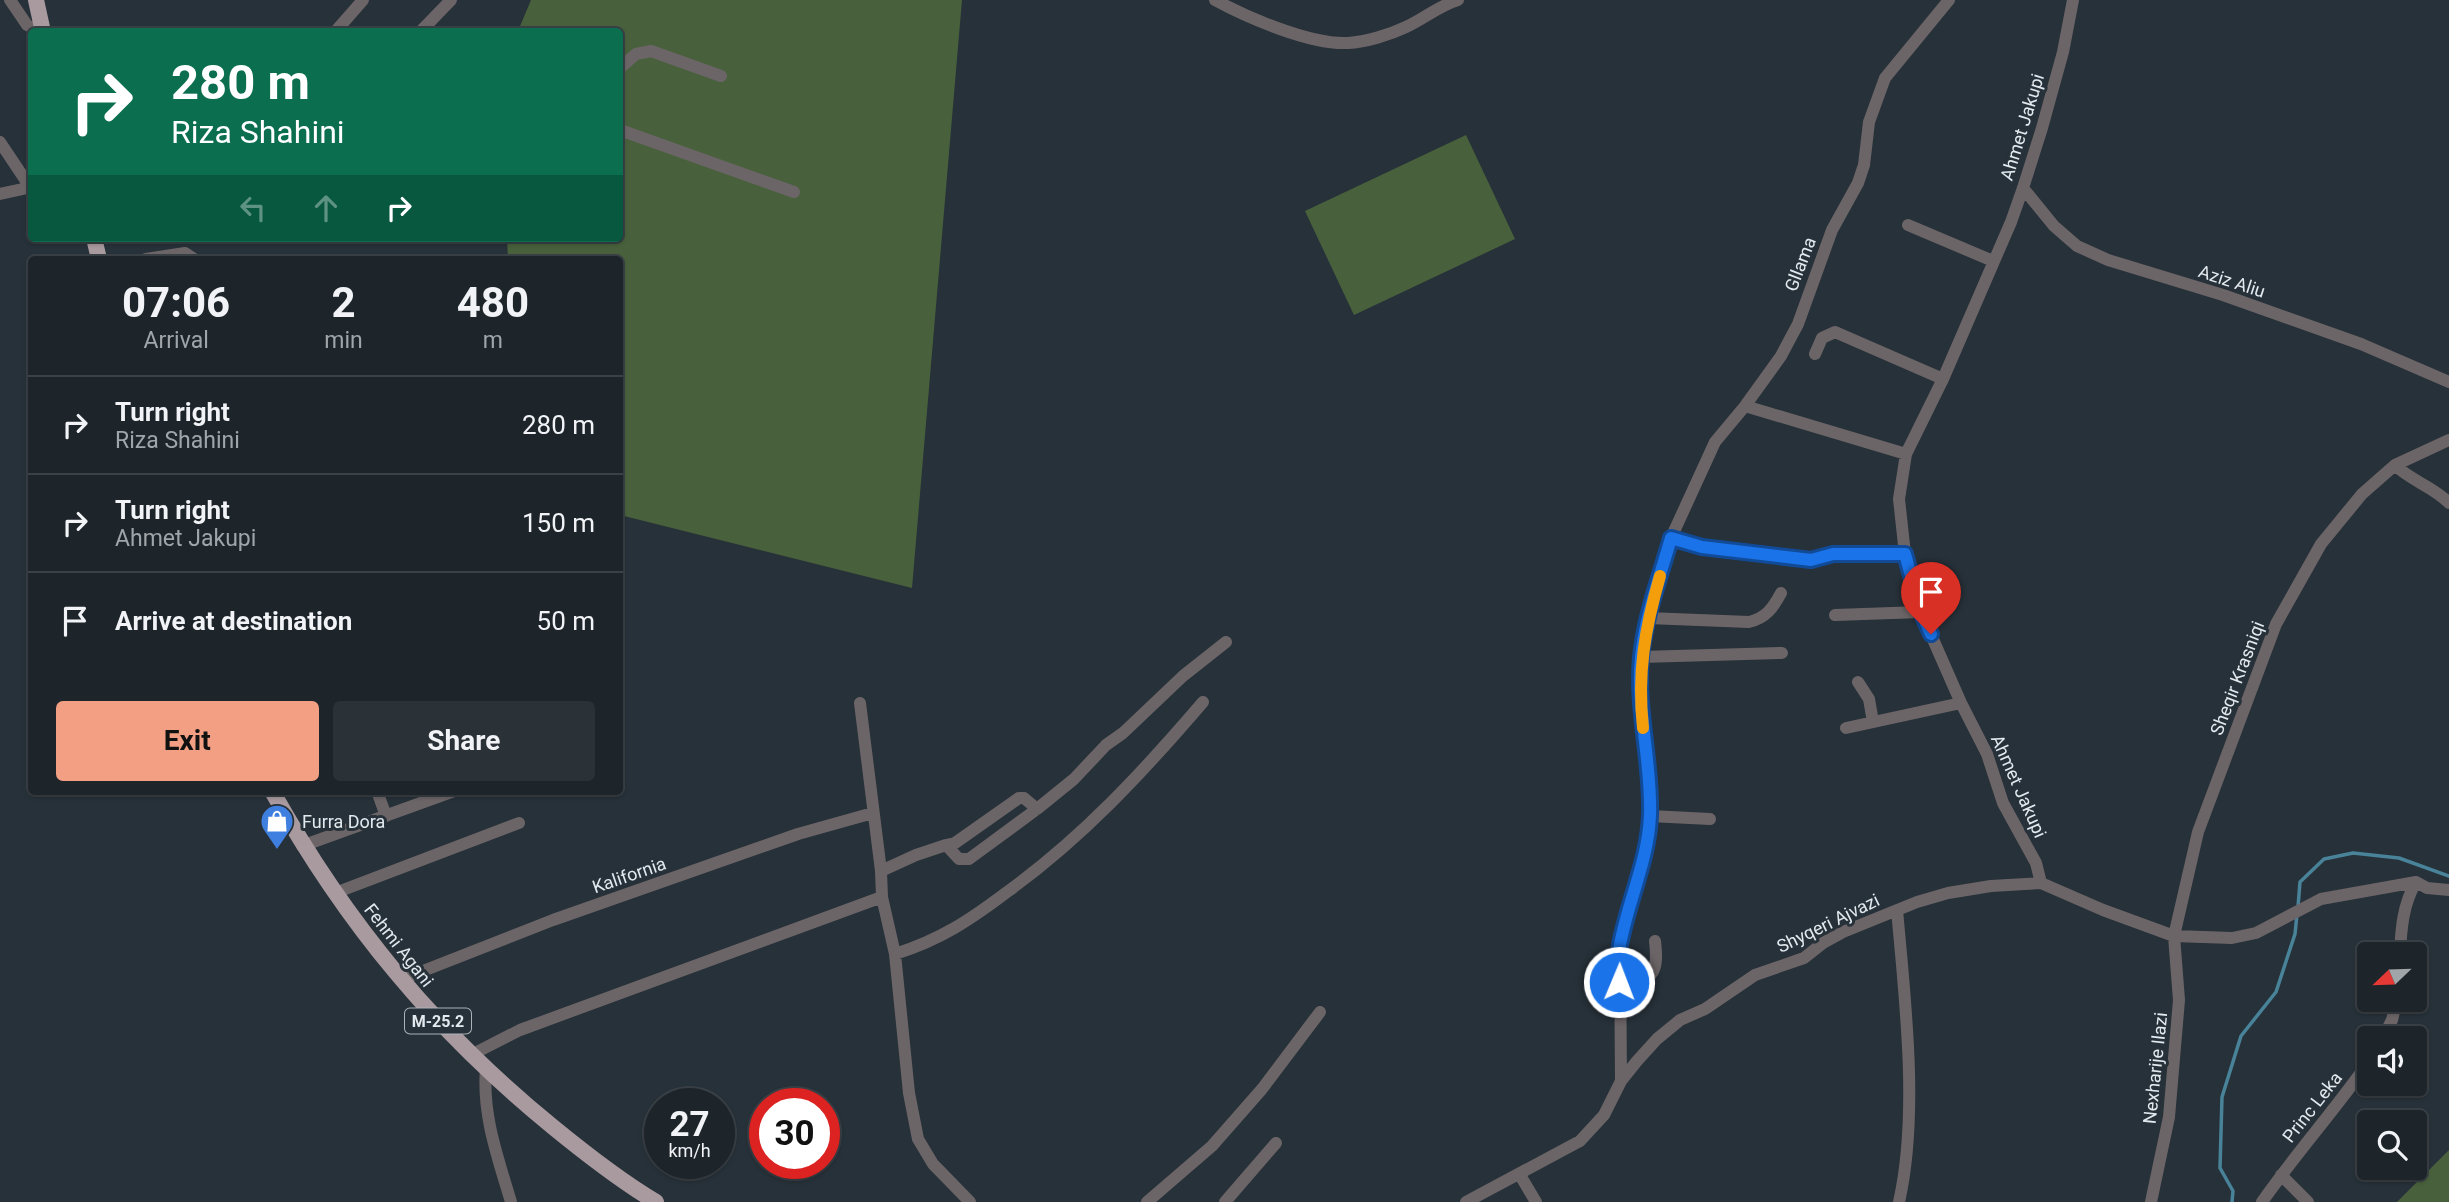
<!DOCTYPE html>
<html lang="en">
<head>
<meta charset="utf-8">
<style>
	:root { --surface:#1d252b; --page:#2a3137; --text:#f1f3f6; --muted:#a0a5a9; --line:#3b4247; --accent:#f39f84 }
	body { margin:0; font-family:Roboto,sans-serif; background:var(--page); color:var(--text); height:100vh; display:flex; flex-direction:column; font-size:26px; white-space:nowrap }
	* { box-sizing:border-box; margin:0 }
	p { font-size:23px; color:var(--muted) }
	.icon { flex:none; width:38px; height:38px; fill:none; stroke:currentColor; stroke-width:2; stroke-linecap:round; stroke-linejoin:round }
	.map { position:relative; flex:1; overflow:hidden }
	.side { position:absolute; left:28px; top:256px; width:595px; height:539px; display:flex; flex-direction:column; background:var(--surface); border-radius:7px; box-shadow:0 2px 5px #0004,0 0 0 2px var(--line) }
	.side>* { flex:none }
	.banner { position:absolute; left:28px; top:28px; width:595px; height:214px; border-radius:7px; box-shadow:0 2px 5px #0004,0 0 0 2px var(--line); background:#0b6e4f; color:#fff; overflow:hidden }
	.needle { width:46px; rotate:247deg }
	.tools { position:absolute; left:2357px; top:942px; display:grid; gap:14px }
	.tools a { display:grid; place-items:center; width:70px; height:70px; border-radius:7px; background:var(--surface); box-shadow:0 2px 5px #0004,0 0 0 2px var(--line); font-size:35px }
	.speed { position:absolute; left:644px; top:1088px; display:flex; gap:14px; font-size:35px; font-weight:700; text-align:center }
	.speed>* { display:grid; place-content:center; width:91px; height:91px; border-radius:50%; background:var(--surface); box-shadow:0 2px 5px #0004,0 0 0 2px var(--line); line-height:1 }
	.speed small { font-size:18px; font-weight:400 }
	.speed .limit { border:10px solid #d22; background:#fff; color:#111 }
	.pin { position:absolute; display:grid; place-items:center; width:60px; height:60px; color:#fff; margin:-72px -30px; border-radius:50% 50% 50% 0; rotate:-45deg; box-shadow:0 0 7px #0007 }
	.pin .icon { rotate:45deg }
	.me { position:absolute; width:77px; margin:-38px; rotate:1deg; stroke-linejoin:round; filter:drop-shadow(0 0 5px #0008) }
	.turn { display:flex; align-items:center; gap:24px; height:147px; padding:0 28px; font-size:32px }
	.turn .icon { width:91px; height:91px; stroke-width:2.5 }
	.turn b { display:block; font-size:49px; line-height:60px }
	.lanes { display:flex; align-items:center; height:66px; padding:0 28px; background:#0003; justify-content:center; gap:35px; direction:ltr }
	.lanes .off { opacity:.35 }
	.eta { display:flex; justify-content:space-evenly; align-items:center; height:119px; text-align:center }
	.eta b { font-size:42px; font-weight:700; line-height:49px }
	.primary-button { display:flex; gap:14px; margin-top:auto; padding:14px 28px }
	.primary-button a { flex:1; height:80px; border-radius:7px; background:var(--accent); color:#111; font-size:28px; font-weight:700; line-height:80px; text-align:center }
	.primary-button a+a { background:var(--page); color:var(--text) }
	ul { padding:0; list-style:none }
	li { display:flex; align-items:center; gap:21px; height:98px; padding:0 28px; border-top:2px solid var(--line) }
	li div { flex:1 }
	li b { display:block; font-size:26px }
	li em { font-style:normal }
	.map>svg:first-child { display:block }
	.green { fill:#48613c }
	.lines { fill:none; stroke-linecap:round; stroke-linejoin:round }
	.stream { stroke:#498399; stroke-width:3.5 }
	.minor { stroke:#6c6567; stroke-width:12 }
	.major { stroke:#a89a9e; stroke-width:16 }
	.route-casing { stroke:#114b97; stroke-width:18 }
	.route { stroke:#1a73e8; stroke-width:12 }
	.slow { stroke:#f59e0b; stroke-width:12 }
	.labels { text-anchor:middle; dominant-baseline:central; stroke-width:6; stroke-linejoin:round; paint-order:stroke }
	.shield { fill:#273139; stroke:#abb2b8; stroke-width:2 }
	.shield-label { font-size:16px; font-weight:bold; fill:#e3eaef }
	.street-label { font-size:18px; fill:#e3eaef; stroke:#273139 }
	.poi-label { font-size:18px; fill:#e3eaef; stroke:#273139; text-anchor:start }
</style>
</head>
<body>
<div class="map">
<svg width="2449" height="1202" viewBox="0 0 2449 1202">
	<rect width="100%" height="100%" fill="#273139"/>
	<path class="green" d="M531,0h431l-50,588 -292,-73v-256h-112l-1,-21h113v-206l-102,-1z
		M1466,135l49,104 -161,76 -49,-104z
		M2449,1150v52h-52z"/>
	<g class="lines">
		<path class="stream" d="M2298,907l2,-25 24,-23 29,-6 46,5 50,18
			M2232,1202l1,-11 -13,-23 2,-71 19,-61 35,-44 19,-58 2,-20"/>
		<path class="minor" d="M10,0l17,25 14,7
			M1215,0c33,18 96,45 133,43 18,-1 41,-8 58,-16 18,-8 32,-21 52,-27
			M335,32l28,-32
			M420,32l31,-32
			M620,68l16,-14 15,-3 70,25
			M620,130l174,62
			M0,142l30,45
			M2023,188l31,38 23,20 31,14 115,35 138,49 88,38
			M0,194l32,-7
			M1908,225l85,36
			M146,259l39,-6 9,6
			M1815,354l7,-16 13,-6 108,47
			M1745,406l161,48
			M2395,465c16,16 39,22 54,38
			M1671,538l31,9 109,13 22,-6h72
			M1835,615l86,-3
			M1648,618l101,4c17,-4 24,-14 32,-29
			M1641,657l141,-4
			M1858,682l11,17 4,23
			M860,703l21,168 1,26 13,57 14,139 9,46 15,25 37,38
			M1846,728l115,-25
			M377,791l9,25
			M1650,816l60,3
			M946,845l9,-2 64,-45h5l13,11
			M302,846l152,-55
			M881,871l35,-16 30,-10 13,14h10l68,-50 37,-30 32,-34 17,-12 60,-57 43,-34
			M2041,883l-5,-20 -33,-60 -16,-49 -26,-51 -40,-91 -16,-58 -6,-55 7,-45 37,-75 68,-157 12,-34 19,-60 21,-76 10,-52
			M335,893l184,-70
			M1897,910c8,90 22,204 2,292
			M895,954c45,-14 75,-34 112,-62 75,-54 136,-120 196,-190
			M2400,954c1,-25 3,-50 16,-72
			M400,980l153,-60 245,-86 75,-21
			M1619,982c34,1 40,-9 36,-41
			M2383,1038l9,-18 5,-21
			M471,1055l49,-25 362,-133
			M486,1069c-4,46 12,89 25,133
			M1621,1081l-1,-135 22,-77 8,-53 -3,-58 -6,-50v-51l7,-39 23,-80 44,-96 30,-36 36,-50 17,-32 34,-94 26,-47 6,-18 5,-43 16,-44 64,-78
			M1520,1175l16,27
			M2281,1175l27,27
			M1147,1202l65,-56 50,-57 58,-77
			M1225,1202l51,-59
			M1466,1202l114,-61 24,-26 17,-34 16,-20 20,-22 23,-19 25,-11 50,-34 49,-17 19,-15 20,-11 74,-30 31,-9 43,-7 50,-3 62,27 71,26 58,2 24,-5 65,-34 95,-17 11,6 22,2
			M2151,1202l18,-85 10,-117 -5,-64 24,-104 78,-208 45,-80 41,-50 33,-29 54,-25
			M2262,1202c34,-49 74,-93 108,-142"/>
		<path class="major" d="M36,0l7,32
			M94,238l5,21
			M272,791c74,132 163,240 281,336 33,27 66,53 103,75"/>
	</g>
	<g class="lines">
		<defs>
			<path id="route" d="M1619,982c1,-12 -1,-25 1,-37 8,-44 28,-84 30,-129 2,-54 -14,-106 -9,-159 4,-41 19,-80 30,-119l31,9 109,13 22,-6h72l16,58 10,22"/>
		</defs>
		<use href="#route" class="route-casing"/>
		<use href="#route" class="route"/>
		<path class="slow" d="M1643,728c-6,-55 2,-100 17,-152"/>
	</g>
	<defs>
		<symbol id="shop-pin" viewBox="-11 -11 22 30"><path d="M0 17L-7.5 6A9.5 9.5 0 1 1 7.5 6Z" fill="#3f7fe0" stroke="#273139"/><path d="M-5-2.5h2.3a2.7 3.5 0 0 1 5.4 0H5L5.5 6h-11ZM-1.5-2.5h3a1.5 2.3 0 0 0-3 0Z" fill="#fff"/></symbol>
	</defs>
	<g fill-rule="evenodd">
		<use href="#shop-pin" x="258" y="802" width="38" height="52"/>
	</g>
	<g class="labels">
		<rect class="shield" x="405" y="1008.5" width="66" height="25" rx="5"/>
		<g class="shield-label">
			<text x="438" y="1021">M-25.2</text>
		</g>
		<g class="street-label">
			<text transform="translate(2022 127) rotate(-73)">Ahmet Jakupi</text>
			<text transform="translate(1800 264) rotate(-69)">Gllama</text>
			<text transform="translate(2232 281) rotate(18)">Aziz Aliu</text>
			<text transform="translate(2237 678) rotate(-69)">Sheqir Krasniqi</text>
			<text transform="translate(2019 786) rotate(66)">Ahmet Jakupi</text>
			<text transform="translate(629 875) rotate(-19)">Kalifornia</text>
			<text transform="translate(1828 923) rotate(-26)">Shyqeri Ajvazi</text>
			<text transform="translate(399 945) rotate(52)">Fehmi Agani</text>
			<text transform="translate(2155 1068) rotate(-84)">Nexharije Ilazi</text>
			<text transform="translate(2312 1107) rotate(-52)">Princ Leka</text>
		</g>
		<g class="poi-label">
			<text x="302" y="821">Furra Dora</text>
		</g>
	</g>
</svg>
<div class="tools">
<a><svg class="needle" viewBox="-14 -14 28 28"><path d="M0-13l5 13h-10z" fill="#e53935"/><path d="M0 13l5-13h-10z" fill="#a0a5a9"/></svg></a>
<a><svg class="icon" aria-label="sound" viewBox="0 0 24 24"><path d="M4 9h4l5-4v14l-5-4H4zM17 9q2 3 0 6"/></svg></a>
<a><svg class="icon" aria-label="search" viewBox="0 0 24 24"><circle cx="10" cy="10" r="6"/><path d="M15 15l6 6"/></svg></a>
</div>
<div class="speed"><div>27<small>km/h</small></div><div class="limit">30</div></div>
<div class="pin" style="left:1931px;top:634px;background:#d93025"><svg class="icon" aria-label="arrive" viewBox="0 0 24 24"><path d="M6 21V4h12l-3 4 3 4H6"/></svg></div>
<svg class="me" style="left:1619px;top:982px" viewBox="-20 -20 40 40"><circle r="17" fill="#1a73e8" stroke="#fff" stroke-width="3"/><path d="M0-11L8 9 0 5-8 9z" fill="#fff"/></svg>
<div class="banner">
<div class="turn"><svg class="icon" aria-label="right" viewBox="0 0 24 24"><path d="M7 20v-9h11M14 6l5 5-5 5"/></svg><div><b>280 m</b>Riza Shahini</div></div>
<div class="lanes"><svg class="icon off" aria-label="left" viewBox="0 0 24 24"><path d="M17 20v-9H6M10 6l-5 5 5 5"/></svg><svg class="icon off" aria-label="ahead" viewBox="0 0 24 24"><path d="M12 20V5M6 11l6-6 6 6"/></svg><svg class="icon" aria-label="right" viewBox="0 0 24 24"><path d="M7 20v-9h11M14 6l5 5-5 5"/></svg></div>
</div>
<section class="side">
<div class="eta">
<div><b>07:06</b><p>Arrival</p></div>
<div><b>2</b><p>min</p></div>
<div><b>480</b><p>m</p></div>
</div>
<ul>
<li><svg class="icon" aria-label="right" viewBox="0 0 24 24"><path d="M7 20v-9h11M14 6l5 5-5 5"/></svg><div><b>Turn right</b><p>Riza Shahini</p></div><em>280 m</em></li>
<li><svg class="icon" aria-label="right" viewBox="0 0 24 24"><path d="M7 20v-9h11M14 6l5 5-5 5"/></svg><div><b>Turn right</b><p>Ahmet Jakupi</p></div><em>150 m</em></li>
<li><svg class="icon" aria-label="arrive" viewBox="0 0 24 24"><path d="M6 21V4h12l-3 4 3 4H6"/></svg><div><b>Arrive at destination</b></div><em>50 m</em></li>
</ul>
<div class="primary-button"><a>Exit</a><a>Share</a></div>
</section>
</div>
</body>
</html>
